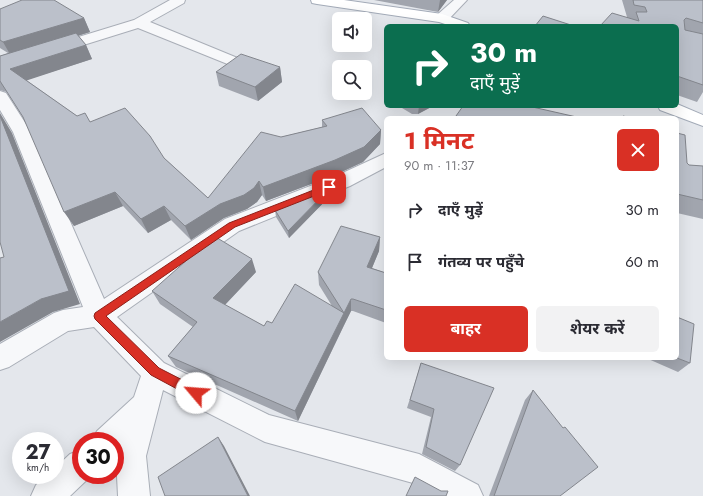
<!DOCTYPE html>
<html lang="hi">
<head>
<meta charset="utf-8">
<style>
	:root { --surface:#fff; --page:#f2f2f3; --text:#2b2b33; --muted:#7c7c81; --accent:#d93025 }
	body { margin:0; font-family:Jost,"Noto Sans Devanagari",sans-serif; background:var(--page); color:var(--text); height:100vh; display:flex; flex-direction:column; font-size:15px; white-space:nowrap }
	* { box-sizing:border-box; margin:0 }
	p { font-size:13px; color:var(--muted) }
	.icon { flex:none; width:22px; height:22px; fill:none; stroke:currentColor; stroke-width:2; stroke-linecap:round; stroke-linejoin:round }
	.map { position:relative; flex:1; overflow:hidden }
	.side { position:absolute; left:384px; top:116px; width:295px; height:244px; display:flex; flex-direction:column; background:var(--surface); border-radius:6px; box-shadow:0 4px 16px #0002 }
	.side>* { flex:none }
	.banner { position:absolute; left:384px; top:24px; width:295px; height:84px; border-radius:6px; box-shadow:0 4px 16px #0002; background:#0b6e4f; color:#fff; overflow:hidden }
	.controls { position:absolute; left:332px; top:12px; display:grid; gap:8px }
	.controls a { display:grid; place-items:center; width:40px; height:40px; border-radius:6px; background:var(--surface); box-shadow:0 4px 16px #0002; font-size:20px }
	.speed { position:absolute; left:12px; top:432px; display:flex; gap:8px; font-size:20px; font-weight:700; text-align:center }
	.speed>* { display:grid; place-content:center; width:52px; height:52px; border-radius:50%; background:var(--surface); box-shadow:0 4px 16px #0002; line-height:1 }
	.speed small { font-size:10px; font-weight:400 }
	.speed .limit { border:6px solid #d22; background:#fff; color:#111 }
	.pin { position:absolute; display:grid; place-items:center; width:34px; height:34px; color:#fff; margin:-17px; border-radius:8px; box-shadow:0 2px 6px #0006 }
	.me { position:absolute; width:44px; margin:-22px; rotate:297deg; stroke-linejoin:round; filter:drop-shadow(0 0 3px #0008) }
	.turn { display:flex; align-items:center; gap:14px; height:84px; padding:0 20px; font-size:18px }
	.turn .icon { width:52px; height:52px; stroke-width:2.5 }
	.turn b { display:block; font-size:28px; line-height:34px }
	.round { display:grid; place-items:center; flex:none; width:42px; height:42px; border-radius:6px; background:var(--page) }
	.head { display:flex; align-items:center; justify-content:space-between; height:68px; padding:0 20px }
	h1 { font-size:24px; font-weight:700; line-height:30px; color:var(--accent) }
	.action { display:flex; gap:8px; margin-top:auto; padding:8px 20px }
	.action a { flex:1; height:46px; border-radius:6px; background:var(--accent); color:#fff; font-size:16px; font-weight:700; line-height:46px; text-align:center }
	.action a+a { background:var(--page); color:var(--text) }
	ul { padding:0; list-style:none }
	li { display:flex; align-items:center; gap:12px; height:52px; padding:0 20px }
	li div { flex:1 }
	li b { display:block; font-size:15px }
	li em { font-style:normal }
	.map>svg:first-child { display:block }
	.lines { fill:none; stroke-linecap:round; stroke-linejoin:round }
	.minor-casing { stroke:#a9aeb7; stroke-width:2 }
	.major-casing { stroke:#a3abb8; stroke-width:2 }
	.minor { fill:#f7f8fa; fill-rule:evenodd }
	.major { fill:#fff; fill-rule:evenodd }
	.wall { fill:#a1a5ae }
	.shaded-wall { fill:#83868d }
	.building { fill:#bbc0ca; stroke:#83868d }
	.route { fill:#d93025; stroke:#8d1f18 }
</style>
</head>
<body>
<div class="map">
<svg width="703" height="496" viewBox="0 0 703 496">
	<rect width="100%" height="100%" fill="#e4e7ec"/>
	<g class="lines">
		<defs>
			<path id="minor" d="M170,0h15l-1,3 -34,19 90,37 3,3 -3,3 -5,2 -5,-2 -92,-37 -138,43v-10l134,-41z
				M454,0h13l-20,21h-10l-2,-3 2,-3z
				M0,91l6,2 25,39 73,167 121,-80 111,-43 50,-23v14l-36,19 -111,45 -122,86 47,46 105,52 150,39 59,31 5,11h-46l-24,-13 -148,-41 -102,-52 -17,66 4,40h-32l-2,-40 2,-5 -3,1v-11h-23l5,-10 37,-34 7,-21 -47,-49 -26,4 -59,36 -9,3v-26l54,-31 9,-3 20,-3 -70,-175 -13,-22z
				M81,450v25h11l-22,21h-39l5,-11 11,-10h8v-7l15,-14z"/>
			<path id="major" d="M311,0h33l98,14 26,9 2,3h-19l-12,-4 -122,-18 -5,-1z
				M677,104l26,11v11l-43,-16 -2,-4h19z"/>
		</defs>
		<use href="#minor" class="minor-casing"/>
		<use href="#major" class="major-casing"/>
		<use href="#minor" class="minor"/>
		<use href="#major" class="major"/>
	</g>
	<path class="wall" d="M374,0h73l-9,12z
		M622,0h81v92l-6,10 -20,-7v-69h-77l27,-9z
		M0,9l84,9 6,14 -12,4 8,9 6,14 -66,21 51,36 87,42 44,40 73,-61 41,-10v-7l59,10 -1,14 -17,18 -28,13 -69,26 -4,-6 -5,7 -10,7 -23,9 -33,22 -20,-20 -23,13 -25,-27 -49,20 -51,-109 -16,-25 -7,-2v-34l8,-3 -8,-5z
		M280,67l2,15 -24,19 -39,-15 -3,-14z
		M402,106h31l-15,8h-6l-10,-6z
		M677,133l10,30 2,2 14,1v53l-26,-6z
		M330,188l1,7 -42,43 -13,-21 -1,-7z
		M380,237l-1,14 -7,17 14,5v50l-33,-12h-2l-53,110 -122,-54 -8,-11 25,-29 -33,-23 -8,-13 104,-19 -31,33 39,21 8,-3 60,-17 -13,-21 -1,-13z
		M646,358h31l13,5 -12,9z
		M421,363l39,102 -5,6 -33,-17 9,-37 -24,-9z
		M533,390l27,106h-71l36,-96z"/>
	<path class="shaded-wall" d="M440,0h7l-9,12z
		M84,18l6,14 -79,24 -8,-14z
		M86,45l6,14 -73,24 -9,-14z
		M280,67l2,15 -24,19 -3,-14z
		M419,106h14l-15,8z
		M0,113l12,20 68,171 -27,8 -53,30v-20l41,-23 -41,-183z
		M381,130l-1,14 -17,18 -28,13 -69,26 -3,-14z
		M259,181l3,14 -5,7 -10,7 -23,9 -33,22 -6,-14 35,-22z
		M330,188l1,7 -42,43 -1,-7z
		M115,192l8,14 -49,20 -10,-14z
		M164,206l7,14 -23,13 -7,-14z
		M380,237l-1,14 -12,29v-13z
		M252,259l4,13 -37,39 -6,-13z
		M351,299v12l-7,14v-12z
		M344,313v12l-46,96 -3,-10z
		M218,437l6,9 26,50h-2z"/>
	<path class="building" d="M22,0h32l30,18 -81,24 -3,-2v-31z
		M633,0h70v23l-17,-5 -2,2 1,10 18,4v51l-26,-9v-50h-77l12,-13 27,8 -3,-9h11l-2,-5 -11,-2z
		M543,16l31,10h-39z
		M76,33l10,12 -76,24 67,47 8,-3 5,9 35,-14 25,28 14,22 44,40 53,-66 20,5 46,-11 -5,-6 40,-12 19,22 -17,17 -29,13 -72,27 -4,-6 -5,7 -10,7 -24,9 -35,22 -21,-20 -23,13 -26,-27 -51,20 -41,-95 -23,-36v-25z
		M241,54l39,13 -25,20 -39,-15z
		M463,106h65l53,12h-119l-6,-2z
		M0,116l69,175 -28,8 -41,23v-64l4,-1 -4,-15z
		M623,116l8,2h-8z
		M677,133l8,2 2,28 2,2 14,1v34l-26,-6z
		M330,188l-42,43 -13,-21z
		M341,226l39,11 -13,30 19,6v37l-33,-11h-2l-7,14 -26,-41z
		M214,236l38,23 -39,39 51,28 3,-5 5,2 23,-39 49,29 -49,98 -127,-55 29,-34 -45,-31z
		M677,317l17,7 -4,39 -13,-5z
		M421,363l73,25 -34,77 -34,-18 8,-38 -24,-9z
		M533,390l30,38 2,-1 33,40 -38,29h-66z
		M218,437l30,59h-83l-7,-19z
		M415,477l26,14h7l-2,5h-40z"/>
	<path class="route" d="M329,184l3,1v4l-97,38 -129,89 53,52 41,21 2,4 -2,4 -4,1 -4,-1 -41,-22 -56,-56 -1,-3 1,-3 134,-90z"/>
</svg>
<div class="controls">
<a><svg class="icon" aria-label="sound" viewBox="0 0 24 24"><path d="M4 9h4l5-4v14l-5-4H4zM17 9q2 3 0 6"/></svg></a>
<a><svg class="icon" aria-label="search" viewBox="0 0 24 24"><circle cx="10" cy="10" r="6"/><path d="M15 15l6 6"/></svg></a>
</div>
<div class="speed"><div>27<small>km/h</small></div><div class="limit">30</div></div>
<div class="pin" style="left:329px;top:187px;background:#d93025"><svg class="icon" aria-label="arrive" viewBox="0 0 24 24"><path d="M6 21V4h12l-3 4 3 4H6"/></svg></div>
<svg class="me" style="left:196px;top:393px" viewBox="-20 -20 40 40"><circle r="19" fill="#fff"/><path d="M0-13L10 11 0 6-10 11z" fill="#d93025"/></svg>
<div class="banner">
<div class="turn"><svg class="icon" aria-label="right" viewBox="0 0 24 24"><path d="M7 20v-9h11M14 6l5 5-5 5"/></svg><div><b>30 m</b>दाएँ मुड़ें</div></div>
</div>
<section class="side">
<div class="head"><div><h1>1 मिनट</h1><p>90 m · 11:37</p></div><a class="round" style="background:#d93025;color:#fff"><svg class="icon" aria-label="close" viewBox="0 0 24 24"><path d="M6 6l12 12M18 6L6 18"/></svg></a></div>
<ul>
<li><svg class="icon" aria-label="right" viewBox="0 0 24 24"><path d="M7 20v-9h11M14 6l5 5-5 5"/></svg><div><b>दाएँ मुड़ें</b></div><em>30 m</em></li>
<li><svg class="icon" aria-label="arrive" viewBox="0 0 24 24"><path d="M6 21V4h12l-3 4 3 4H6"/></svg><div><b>गंतव्य पर पहुँचे</b></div><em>60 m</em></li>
</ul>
<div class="action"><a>बाहर</a><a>शेयर करें</a></div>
</section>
</div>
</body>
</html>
